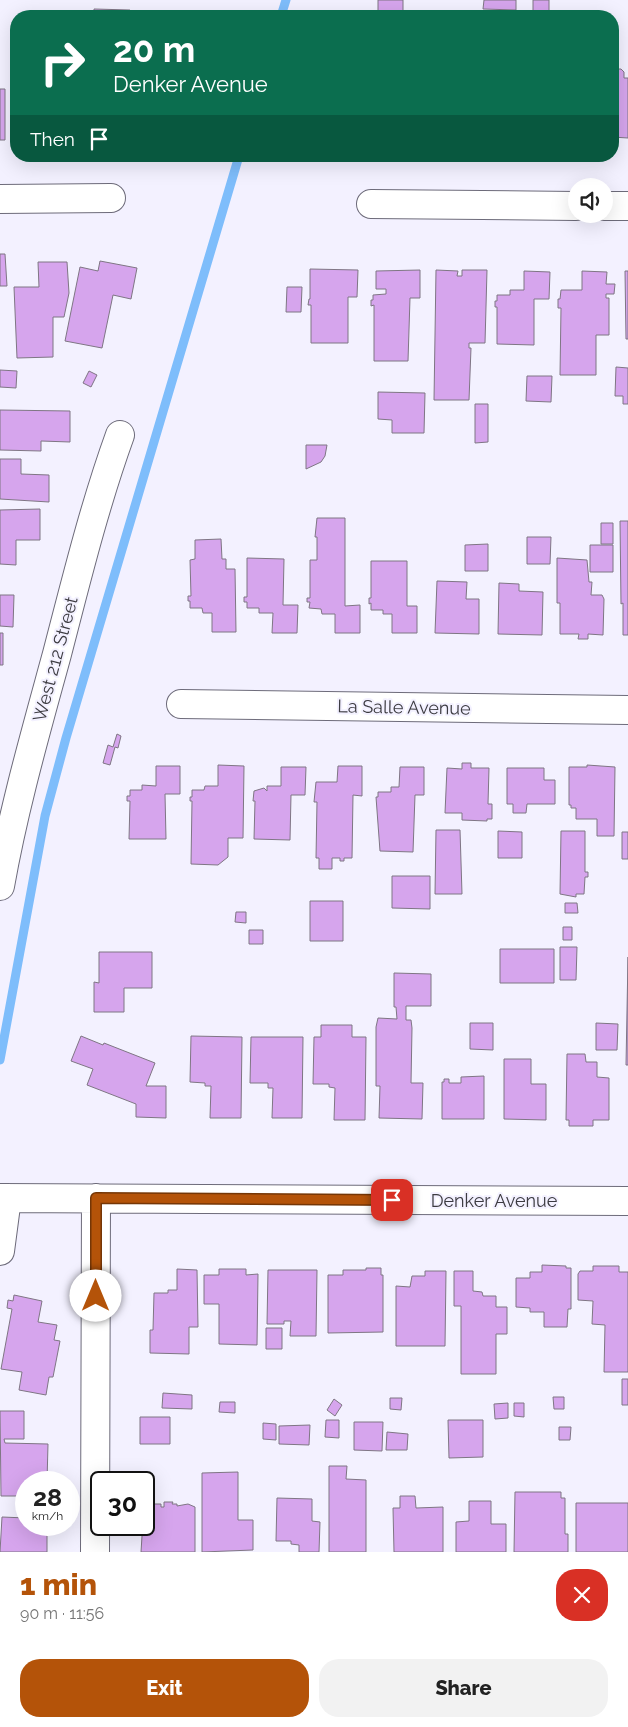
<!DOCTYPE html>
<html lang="en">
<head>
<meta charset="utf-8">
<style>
	:root { --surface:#fff; --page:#f2f2f2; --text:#222; --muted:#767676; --accent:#b45309 }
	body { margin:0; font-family:Raleway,sans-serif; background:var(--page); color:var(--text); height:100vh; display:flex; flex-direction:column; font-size:19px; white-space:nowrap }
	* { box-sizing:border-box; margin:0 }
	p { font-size:16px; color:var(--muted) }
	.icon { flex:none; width:28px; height:28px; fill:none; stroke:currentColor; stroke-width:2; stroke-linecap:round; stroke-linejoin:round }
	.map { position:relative; height:1552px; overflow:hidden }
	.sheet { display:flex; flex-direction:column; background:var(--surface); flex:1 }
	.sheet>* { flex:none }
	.hud { position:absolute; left:10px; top:10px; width:609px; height:152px; border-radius:20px; box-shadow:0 5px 20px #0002; background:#0b6e4f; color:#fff; overflow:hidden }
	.buttons { position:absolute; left:568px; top:178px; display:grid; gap:10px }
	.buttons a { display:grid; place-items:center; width:45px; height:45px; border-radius:50%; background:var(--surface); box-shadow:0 5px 20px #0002; font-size:25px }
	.speed { position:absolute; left:15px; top:1471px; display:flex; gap:10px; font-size:25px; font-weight:700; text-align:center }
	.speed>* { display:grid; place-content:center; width:65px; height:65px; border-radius:50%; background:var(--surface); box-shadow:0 5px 20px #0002; line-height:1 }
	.speed small { font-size:12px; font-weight:400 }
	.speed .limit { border:2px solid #111; border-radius:8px; background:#fff; color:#111 }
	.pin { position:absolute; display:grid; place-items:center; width:42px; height:42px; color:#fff; margin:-21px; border-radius:10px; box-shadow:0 2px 8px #0006 }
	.me { position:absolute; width:55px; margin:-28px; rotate:0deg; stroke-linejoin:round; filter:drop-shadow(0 0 4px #0008) }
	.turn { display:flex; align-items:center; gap:18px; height:105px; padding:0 20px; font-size:22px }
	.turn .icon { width:65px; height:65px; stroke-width:2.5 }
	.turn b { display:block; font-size:35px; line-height:42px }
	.then { display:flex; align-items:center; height:48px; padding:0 20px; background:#0003; gap:10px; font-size:19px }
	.round { display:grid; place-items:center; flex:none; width:52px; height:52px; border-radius:20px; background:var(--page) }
	.headline { display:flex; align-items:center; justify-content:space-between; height:85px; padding:0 20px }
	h1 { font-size:30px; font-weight:800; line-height:38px; color:var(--accent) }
	.action { display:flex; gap:10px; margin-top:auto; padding:10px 20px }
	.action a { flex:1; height:58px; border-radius:20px; background:var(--accent); color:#fff; font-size:20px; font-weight:800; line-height:58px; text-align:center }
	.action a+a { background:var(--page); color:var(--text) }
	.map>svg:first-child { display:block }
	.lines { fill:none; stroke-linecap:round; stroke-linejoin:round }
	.stream { stroke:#7ebdfb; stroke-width:9 }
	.building { fill:#d6a5ed; stroke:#7f7684 }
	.minor-casing { stroke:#6d6b7a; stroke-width:30 }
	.minor { stroke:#fff; stroke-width:28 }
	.route-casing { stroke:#753606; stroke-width:12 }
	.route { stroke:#b45309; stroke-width:9 }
	.labels { text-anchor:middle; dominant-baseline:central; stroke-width:4; stroke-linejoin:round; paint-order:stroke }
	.street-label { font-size:18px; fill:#3c3b41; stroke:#f3f1ff }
</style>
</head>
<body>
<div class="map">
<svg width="628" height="1552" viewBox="0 0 628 1552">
	<rect width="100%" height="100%" fill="#f3f1ff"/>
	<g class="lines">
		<path class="stream" d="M281,16l5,-16
			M0,1060l45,-244 21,-78 173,-582"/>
	</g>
	<path class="building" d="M378,0h25v14h-25z
		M484,0h32v10l-33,-1z
		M533,0h16v13h-16z
		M94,9l36,1v6h-36z
		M12,63h4v71h-3z
		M613,69h8l3,3v6h4v60l-16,-1z
		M0,89h5v51h-5z
		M0,254h5l2,32h-7z
		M100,261l37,7 -6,31 -18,-4 -11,53 -37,-7 15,-74 18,4z
		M38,262h29l2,31 -5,24h-11v40l-36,1 -3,-71h25z
		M310,269l48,1 -1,27h-9v46h-37v-38h-3l1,-6h1z
		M420,270v28h-10l-2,63h-34v-56l-3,1v-6h2v-5l13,-1v-5h-10v-18z
		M436,270l22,1 -1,5h5v-6h25l-2,73h-16v5h2l-2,52h-35z
		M524,271l26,1 -1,27h-15v46l-37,-1v-37h-2v-6h2v-6h13v-5h14z
		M582,271l25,1 -1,12h9l-1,10h-8v4h3v37h-13v40h-36l1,-67h-3v-9h2l1,-9h21z
		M625,271h3v68h-2z
		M287,287h15l-1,25h-15z
		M616,367l12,1v36h-5v-8h-8z
		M0,370l17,1 -1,17 -16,-1z
		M89,371l8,4 -6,12 -8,-4z
		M527,376h25l-1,26 -25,-1z
		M378,392l47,1 -1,40h-32v-13l-14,-1z
		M475,404h13v38l-13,1z
		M0,410l70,1v31l-29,-1v10l-41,-1z
		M306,445h21l-2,11 -4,6 -15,7z
		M0,459h21v15l28,1v27l-49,-3z
		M40,509v31h-24v25l-16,-1v-54z
		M317,518h28v88l15,-1v28h-25v-19h-13l-1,-5 -12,-1 1,-6h-3v-4h3v-38h7v-23h-2z
		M620,521h8v114h-5v-32l-2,1z
		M601,523h12v21h-12z
		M527,537h24l-1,27h-23z
		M221,539l1,20h4v10h9l1,63h-24v-19h-9l-1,-5h-12v-7h-2v-5h3l-1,-36 5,-1v-19z
		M488,544v27h-23v-26z
		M590,545h23v27h-23z
		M247,558l37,1 -1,46h15l-1,28h-25l1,-20h-14v-5h-12v-6h-3v-5h3z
		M557,558l30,2 2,22h3l-1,13h11l2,4 -1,36 -15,-1v5h-10l1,-5h-19v-31h-3z
		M371,561h36v45h10v27h-25v-19h-9v-4h-12v-7l-2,1v-6h2z
		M437,581l30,1 -1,17h13v35l-44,-1z
		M499,583l20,1v7l24,1 -1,43 -44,-1z
		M0,595h14l-1,32 -13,-1z
		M0,633h3v32h-3z
		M117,734l4,2 -3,12 -3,-1 -5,18 -7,-2 5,-18 5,2z
		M462,763h9v5h18l-1,36h4v15h-5v2l-25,-1v-7h-17l2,-45 15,1z
		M218,765l26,1 -1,72h-15v19l-10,8 -27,-1 1,-63h-2v-4h2v-7h12l1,-4h13z
		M587,765l28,2 -1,69h-17v-17h-21v-11h-5v-3h-2v-38h18z
		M156,766h24v28h-15l1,45h-37l1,-38h-3v-5h3v-6h12v-5l14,1z
		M338,766h24v30l-9,-1 -1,63h-8v3h-4v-3h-8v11h-13v-11h-3l1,-56h-3l2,-20h21z
		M281,767h25l-1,28h-14l-1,45 -36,-1 1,-38h-2l1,-10 10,-3 3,3v-5h14z
		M400,767h24v28h-9l-2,57 -33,-1 -4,-54h2v-5h13v-5h8z
		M507,768h37v12h11v24h-28l-1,9h-13v-9h-6z
		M436,830h24l2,64h-27z
		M498,831l24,1v26h-24z
		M561,831h24v41h3v5h-3l-1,17h-8v3l-16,-3z
		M622,832h6v27h-6z
		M392,876h38v33l-38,-1z
		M310,901h33v40h-33z
		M565,903h12l1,10h-13z
		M236,912h10v11l-11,-1z
		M563,927h9v13h-9z
		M249,930h14v14h-14z
		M560,947h17l-1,33h-16z
		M500,949h54v34h-54z
		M99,952h53v36h-28v24h-30v-30l5,1z
		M628,957v108h-2z
		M394,973l37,1v32h-25v14h5l1,8 -1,55h12l-1,36 -43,-1 1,-32h-4v-59l2,-9 19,1 -1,-12h-2z
		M470,1023h23v27l-23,-1z
		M596,1023l22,1 -1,26h-21z
		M321,1025h31v12h14l-1,83h-31l1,-32 -6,-1v-3h-16l1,-47h7z
		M81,1036l22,9 1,-2 51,20 -9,23h20v32l-30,-1v-13l-49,-19 6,-16 -22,-8z
		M191,1036l51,1 -1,81h-31l1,-32h-6v-3l-15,-1z
		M251,1037h52l-1,81h-30l1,-30h-5v-5h-18z
		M567,1054h18l1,8h11v15l12,1v42h-16v6h-24v-6h-3z
		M504,1059h27v25h15v36l-42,-1z
		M484,1076v43h-42v-37h2v-3h5v4h12v-6z
		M542,1265l24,1v2h5v41h-3l-1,18h-23v-15h-14v-4l-14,-1v-29h14v-6h12z
		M593,1266h26v6h9v100h-24l1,-47 -13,-1 1,-23 -15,-1v-26l2,-3h13z
		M366,1268h15v7h2v57l-55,1v-58h15v-5h23z
		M177,1269l20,1 1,57h-9v27l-39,-1v-23h3l1,-37h14v-3h9z
		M219,1269h27v6l12,-1 -1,71 -38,-1v-40h-15v-29h15z
		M268,1270h49l-1,66h-26l1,-15h-7v3h-17z
		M425,1271h21l-1,75h-49v-60l14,1 2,-11h13z
		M454,1271h19v20l9,1 1,4h13v11h11v27h-11v40h-35v-68h-7z
		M14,1295l28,6 -4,21 19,3 -3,15 6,1 -7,36h-4l-3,18 -27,-5 3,-18 -21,-3 11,-60 -5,-1 1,-8 5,1z
		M266,1328h16v21h-16z
		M622,1379h6v26h-6z
		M163,1393l29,2v14l-30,-1z
		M553,1397h11v12h-10z
		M390,1398h12l-1,12 -11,-1z
		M334,1399l8,6 -7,11 -8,-6z
		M220,1402h15v11l-16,-1z
		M508,1403v15l-13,1 -1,-15z
		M514,1403h10v14l-10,-1z
		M0,1411h24v28h-20l1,4 43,1 -1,38h-21v14h-25z
		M140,1417h30v27h-30z
		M326,1420h13v18l-14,-1z
		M448,1420h35v37l-34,1z
		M354,1422h29l-1,29 -28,-1z
		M263,1423l13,1v16l-13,-1z
		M310,1425l-1,20 -30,-1v-18z
		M559,1427h12l-1,13h-11z
		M387,1432l21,2 -1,16h-21z
		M329,1466h18l-1,13 20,1v72h-37z
		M238,1472v48h15v30l-51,2v-79z
		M515,1492h46v6h4v36h3v18h-54z
		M400,1496h15l1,12 27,-1v45h-49l-1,-44h7z
		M277,1498l35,1v22l8,1 -1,30h-20v-7l-8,-1v-3h-15z
		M469,1501h22v23h15v28h-50v-30l13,-1z
		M164,1502h9l-1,2h5v2l11,-2 7,3v45h-54l3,-48h17v3h3z
		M576,1503h52v49h-52z
		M2,1517l24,1v7h21v27h-47z"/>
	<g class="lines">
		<defs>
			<path id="minor" d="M0,199l111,-1
				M371,204l205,2
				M604,206h24
				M181,704l447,6
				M0,886c14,-79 36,-155 57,-232 19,-73 37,-147 63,-219
				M0,1198l628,3
				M0,1251l7,-53
				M95,1552l1,-354"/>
		</defs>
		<use href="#minor" class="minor-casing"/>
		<use href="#minor" class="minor"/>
	</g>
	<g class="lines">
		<defs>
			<path id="route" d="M96,1296v-98l296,2"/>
		</defs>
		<use href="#route" class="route-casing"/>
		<use href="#route" class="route"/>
	</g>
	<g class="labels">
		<g class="street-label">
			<text transform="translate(55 659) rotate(-75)">West 212 Street</text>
			<text transform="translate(404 707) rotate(1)">La Salle Avenue</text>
			<text x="494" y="1200">Denker Avenue</text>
		</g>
	</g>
</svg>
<div class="buttons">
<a><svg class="icon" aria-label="sound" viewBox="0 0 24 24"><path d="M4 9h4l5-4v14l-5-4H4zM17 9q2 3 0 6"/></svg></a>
</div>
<div class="speed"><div>28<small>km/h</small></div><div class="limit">30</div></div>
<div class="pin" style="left:392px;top:1200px;background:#d93025"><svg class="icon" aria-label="arrive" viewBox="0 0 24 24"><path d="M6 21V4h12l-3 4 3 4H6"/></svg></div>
<svg class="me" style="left:96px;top:1296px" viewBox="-20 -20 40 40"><circle r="19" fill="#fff"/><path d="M0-13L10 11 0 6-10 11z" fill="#b45309"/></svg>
<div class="hud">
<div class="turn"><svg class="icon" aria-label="right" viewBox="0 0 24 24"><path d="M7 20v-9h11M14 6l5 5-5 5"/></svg><div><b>20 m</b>Denker Avenue</div></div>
<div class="then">Then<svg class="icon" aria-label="arrive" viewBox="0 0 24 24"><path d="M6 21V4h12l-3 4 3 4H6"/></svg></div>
</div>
</div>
<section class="sheet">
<div class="headline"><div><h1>1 min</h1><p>90 m · 11:56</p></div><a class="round" style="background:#d93025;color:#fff"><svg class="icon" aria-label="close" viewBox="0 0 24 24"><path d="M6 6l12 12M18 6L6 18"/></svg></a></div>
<div class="action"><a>Exit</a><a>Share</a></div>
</section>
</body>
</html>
